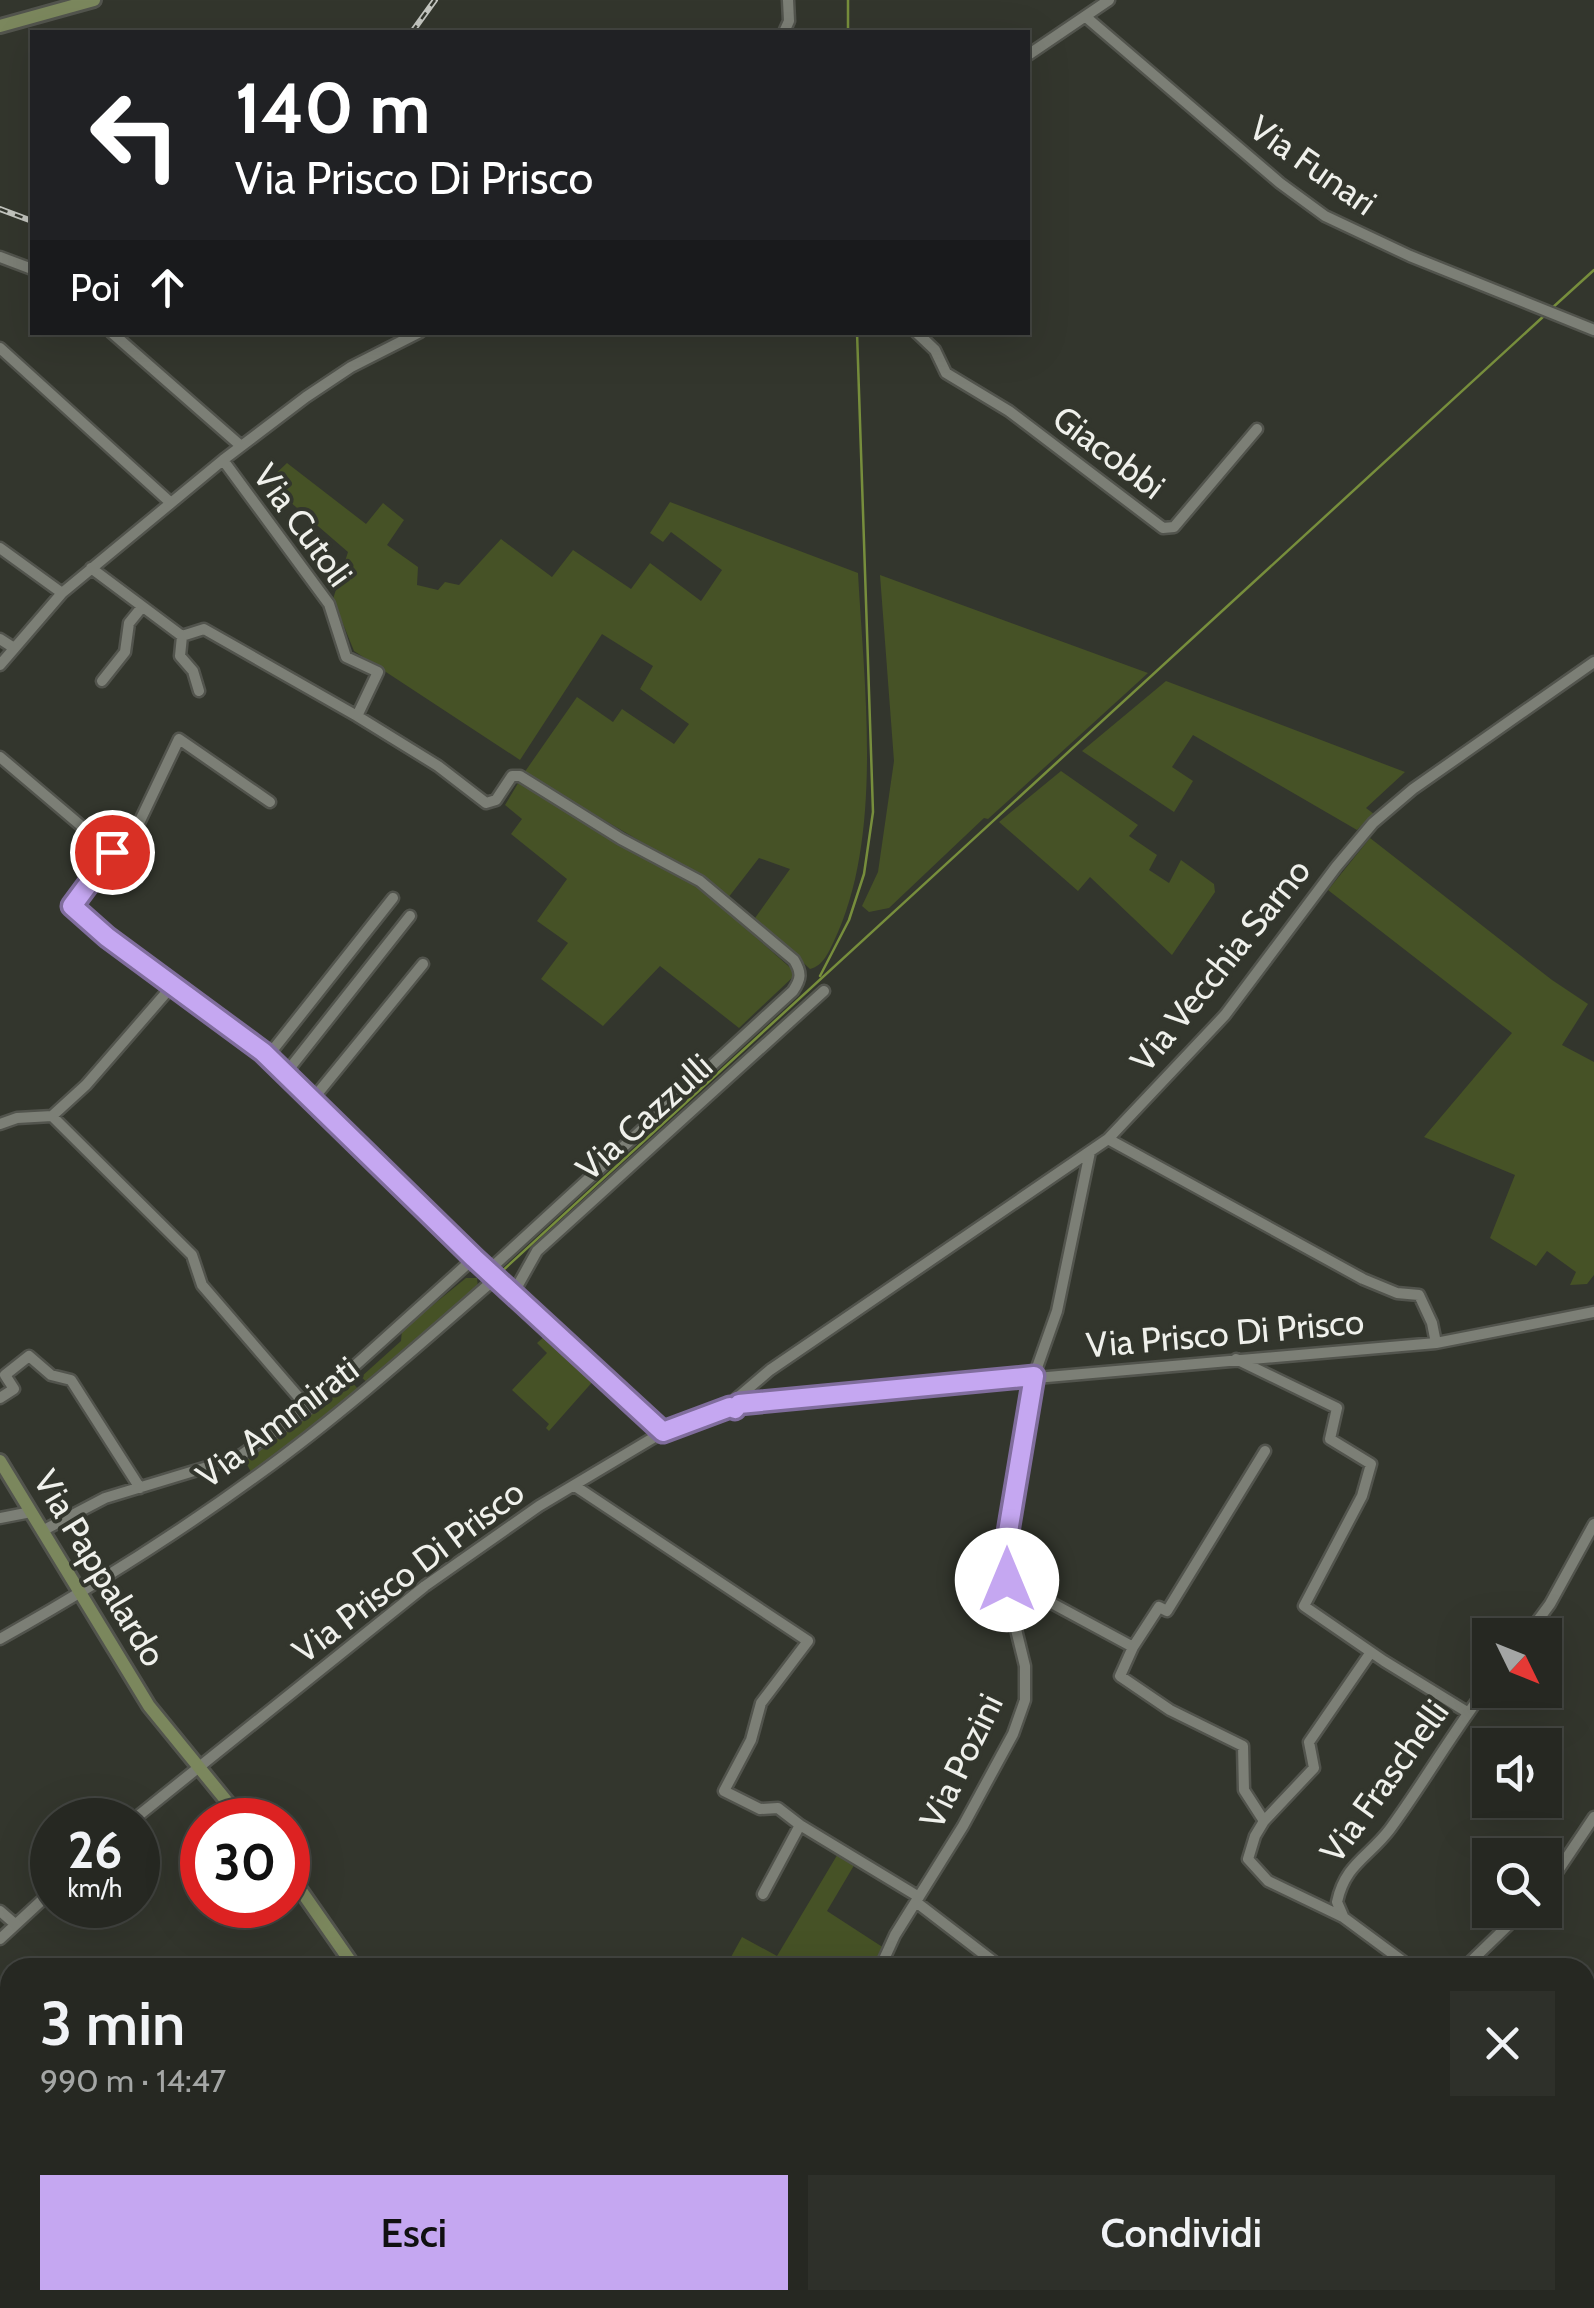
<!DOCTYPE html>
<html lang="it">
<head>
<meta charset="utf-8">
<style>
	:root { --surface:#262822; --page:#2e302a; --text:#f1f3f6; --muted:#a4a6a5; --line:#424440; --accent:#c5a7f1 }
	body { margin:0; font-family:Cabin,sans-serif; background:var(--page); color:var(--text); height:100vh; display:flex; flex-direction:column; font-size:38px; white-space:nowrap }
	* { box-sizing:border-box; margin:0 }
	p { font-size:32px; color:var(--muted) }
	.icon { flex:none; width:55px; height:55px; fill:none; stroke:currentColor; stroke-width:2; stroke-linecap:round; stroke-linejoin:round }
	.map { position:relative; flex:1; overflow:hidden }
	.details { position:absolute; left:0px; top:1958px; width:1595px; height:352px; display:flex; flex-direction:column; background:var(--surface); border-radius:30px 30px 0 0; box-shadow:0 10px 40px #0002,0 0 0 2px var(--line) }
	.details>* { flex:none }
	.guide { position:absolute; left:30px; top:30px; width:1000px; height:305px; border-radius:0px; box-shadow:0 10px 40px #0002,0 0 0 2px var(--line); background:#202124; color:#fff; overflow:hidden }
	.needle { width:65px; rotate:133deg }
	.fabs { position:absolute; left:1472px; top:1618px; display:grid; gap:20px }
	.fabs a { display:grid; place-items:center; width:90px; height:90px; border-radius:0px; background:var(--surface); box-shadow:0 10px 40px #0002,0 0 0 2px var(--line); font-size:50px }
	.speed { position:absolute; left:30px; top:1798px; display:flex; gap:20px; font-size:50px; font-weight:700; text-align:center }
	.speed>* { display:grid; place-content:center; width:130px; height:130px; border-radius:50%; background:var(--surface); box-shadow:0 10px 40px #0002,0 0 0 2px var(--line); line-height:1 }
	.speed small { font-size:25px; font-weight:400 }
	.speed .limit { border:15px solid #d22; background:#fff; color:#111 }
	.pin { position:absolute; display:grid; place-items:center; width:85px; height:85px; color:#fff; margin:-42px; border:5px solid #fff; border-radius:50%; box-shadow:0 2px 10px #0007 }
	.me { position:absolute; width:110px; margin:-55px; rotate:0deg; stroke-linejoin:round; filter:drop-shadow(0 0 8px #0008) }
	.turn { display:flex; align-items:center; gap:35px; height:210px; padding:0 40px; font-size:45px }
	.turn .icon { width:130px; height:130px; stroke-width:2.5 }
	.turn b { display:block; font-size:70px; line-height:85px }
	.then { display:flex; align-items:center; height:95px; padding:0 40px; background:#0003; gap:20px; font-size:38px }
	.round { display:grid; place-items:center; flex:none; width:105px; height:105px; border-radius:0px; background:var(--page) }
	.overview { display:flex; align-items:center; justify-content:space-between; height:170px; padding:0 40px }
	h1 { font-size:60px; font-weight:600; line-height:75px }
	.button { display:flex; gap:20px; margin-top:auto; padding:20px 40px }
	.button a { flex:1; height:115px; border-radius:0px; background:var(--accent); color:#111; font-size:40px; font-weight:600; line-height:115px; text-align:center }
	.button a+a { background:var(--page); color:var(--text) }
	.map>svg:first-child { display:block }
	.green { fill:#465226 }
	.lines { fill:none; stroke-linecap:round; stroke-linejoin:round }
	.stream { stroke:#778e3c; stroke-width:2.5 }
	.minor-casing { stroke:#52544d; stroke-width:15 }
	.major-casing { stroke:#52544d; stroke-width:18 }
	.highway-casing { stroke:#52544d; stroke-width:20 }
	.minor { stroke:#7c7f76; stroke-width:10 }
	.major { stroke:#7b875d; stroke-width:12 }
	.highway { stroke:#7a8d4c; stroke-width:15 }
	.rail-casing { stroke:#c3c5bf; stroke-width:6 }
	.rail { stroke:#33362d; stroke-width:2.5; stroke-dasharray:8; stroke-linecap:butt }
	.route-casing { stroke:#806d9d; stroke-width:25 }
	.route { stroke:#c5a7f1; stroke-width:18 }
	.labels { text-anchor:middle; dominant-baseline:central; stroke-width:8; stroke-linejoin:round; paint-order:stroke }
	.street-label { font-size:35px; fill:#eff0eb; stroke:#33362d }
</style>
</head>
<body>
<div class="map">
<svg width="1594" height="2308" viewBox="0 0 1594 2308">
	<rect width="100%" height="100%" fill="#33362d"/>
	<path class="green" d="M287,463l79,61 17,-21 21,17 -17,25 31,22 -1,18 21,5 7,-8 14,3 42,-46 51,38 21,-27 58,39 19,-26 51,38 21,-31 -51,-38 -8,10 -13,-9 20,-31 188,71c6,113 26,264 -24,368 -6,12 -10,24 -24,28l-55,-51 35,-49 -31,-11 -31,40 -20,-17 -184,-108 53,-76 36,25 9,-13 52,35 15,-20 -49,-35 13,-23 -51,-32 -82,126 -166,-109 -21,-52 15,-47 -81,-70z
		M880,575l268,98 -160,146 -4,-1 -95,90 -20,4 -7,-6 16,-34 16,-111z
		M1166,681l239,91 -39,36 8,6 -17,16 -164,-95 -21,32 21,14 -19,31 -92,-61z
		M1061,771l77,54 -9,11 28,19 -8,15 20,13 12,-23 33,24 1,8 -43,63 -82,-78 -12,14 -79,-69z
		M520,780l181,109 93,82v5l-55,52 -79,-62 -57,60 -62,-47 27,-36 -31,-22 30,-42 -56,-45 11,-15 -17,-14z
		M1370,838l182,142 36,24 -26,41 32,17v213l-7,9 -17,1 6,-13 -29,-21 -11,15 -46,-28 25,-63 -91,-38 88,-104 -184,-143z
		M466,1278h11l1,10 -109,96 -8,-7 40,-36 1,-11z
		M547,1334l48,45 -46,52 -3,-3 3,-4 -37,-34 35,-37 -10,-10z
		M349,1379l11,12 -76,60 -33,21 -7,-13 49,-33z
		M839,1852l17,10 -29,49 57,37 -9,19 -150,1 17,-31 35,19z"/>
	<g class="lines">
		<path class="stream" d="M848,0v32
			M1551,309l43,-39
			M820,976l29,-56 15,-46 9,-62 -16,-480
			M500,1273l1045,-958"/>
		<defs>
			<path id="minor" d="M1086,17l194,166 45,33 85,40 184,74
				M784,32l5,-11 -1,-21
				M1028,55l81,-55
				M0,257l32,12
				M111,332l130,114
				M916,332l19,18 11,23 63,38 154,117 11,-1 83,-98
				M0,348l171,155
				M0,548l62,45
				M91,568l91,68 -2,20 13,15 6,20
				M182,636l22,-7 153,87 21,-44 -32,-15 -17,-53 -106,-144
				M0,639l14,9
				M0,665l62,-72 161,-133 83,-63 45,-30 69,-35
				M102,681l23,-29 4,-29 13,-16
				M357,716l81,50 48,37 10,-3 16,-24h8l101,63 79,42 94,79c8,13 7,19 -1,31l-305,280
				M0,757l112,95
				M270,802l-91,-63 -41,86 -26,27 -41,54 36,31 156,115 211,206 189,174
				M268,1056l125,-158
				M286,1073l124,-157
				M313,1099l110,-135
				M52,1116l140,139 10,30 106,123
				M0,1124l17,-6 35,-2 34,-31 86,-99
				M1108,1139l255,140 34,14 22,2 13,28 4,20
				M513,1294l24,-43 287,-260
				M1236,1359l101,49 -7,31 41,25 -9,32 -58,110 80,55 83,51
				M0,1398l14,-9 -9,-14 24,-19 22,19 20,5 69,108
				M736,1399l34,-29 338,-231 117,-124 111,-148 37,-44 40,-34 181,-127
				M739,1404l697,-61 158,-31
				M575,1486l233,155 -47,62 -10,37 -27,51 36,18 18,-1 22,17
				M0,1518l31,-6
				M42,1531l63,-33 132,-40 71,-50 166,-150
				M1007,1579l126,68 -13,29 50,34 73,36 1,44 20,31 -9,15 -7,23 20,22 75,36 69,51
				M1527,1635l23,-31 44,-80
				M0,1639c89,-50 177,-105 259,-165 83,-60 160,-129 237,-196
				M1133,1647l26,-40 8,4 98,-160
				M133,1820l292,-234 114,-80 124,-74 67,-25
				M1264,1821l50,-53 -5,-26 62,-90
				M1545,1890l49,-73
				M763,1894l37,-69 119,72
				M916,1902l86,66
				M0,1911l15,13
				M1343,1916l-6,-14c8,-38 32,-45 53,-73 35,-48 64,-99 100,-146
				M0,1939l52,-48
				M880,1968l15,-33 68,-109 50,-92 12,-34v-34l-15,-61 -5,-54 29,-175 23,-65 33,-159
				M1464,1968l60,-58
				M0,2054l10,7
				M663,2300l15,8
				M863,2300l14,8
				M203,2308l5,-8
				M310,2308l5,-8
				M712,2308l5,-8
				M1103,2308l10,-8"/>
			<path id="major" d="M0,26l94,-26
				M0,1461l149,245 93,114
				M288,1872l67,96
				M580,2300l5,8"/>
			<path id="highway" d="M1585,2005l9,-6
				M1585,2020l9,-5
				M1321,2308l4,-8
				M1336,2308l5,-8"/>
		</defs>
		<use href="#minor" class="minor-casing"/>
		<use href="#major" class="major-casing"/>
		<use href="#highway" class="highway-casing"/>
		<use href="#minor" class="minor"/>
		<use href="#major" class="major"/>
		<use href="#highway" class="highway"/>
		<defs>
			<path id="rail" d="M412,32l23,-32
				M0,209l32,12"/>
		</defs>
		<use href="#rail" class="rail-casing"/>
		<use href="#rail" class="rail"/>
	</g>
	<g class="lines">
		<defs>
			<path id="route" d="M112,852l-40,54 35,31 156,115 211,206 189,174 67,-25 5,2 4,-5 295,-28 -29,174 2,30"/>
		</defs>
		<use href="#route" class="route-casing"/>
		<use href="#route" class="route"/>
	</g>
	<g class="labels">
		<g class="street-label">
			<text transform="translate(1313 165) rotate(35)">Via Funari</text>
			<text transform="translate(1109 452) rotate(37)">Giacobbi</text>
			<text transform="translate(303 525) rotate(54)">Via Cutoli</text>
			<text transform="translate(1220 965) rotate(-51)">Via Vecchia Sarno</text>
			<text transform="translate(644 1117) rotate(-42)">Via Cazzulli</text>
			<text transform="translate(1225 1333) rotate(-5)">Via Prisco Di Prisco</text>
			<text transform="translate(277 1422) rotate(-37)">Via Ammirati</text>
			<text transform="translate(100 1568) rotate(59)">Via Pappalardo</text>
			<text transform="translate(408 1571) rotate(-37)">Via Prisco Di Prisco</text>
			<text transform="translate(961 1761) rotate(-64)">Via Pozini</text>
			<text transform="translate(1384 1781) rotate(-54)">Via Fraschelli</text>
		</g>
	</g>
</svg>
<div class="fabs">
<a><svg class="needle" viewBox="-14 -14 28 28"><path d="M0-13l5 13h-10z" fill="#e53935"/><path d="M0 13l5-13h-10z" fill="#a4a6a5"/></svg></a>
<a><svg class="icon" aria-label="sound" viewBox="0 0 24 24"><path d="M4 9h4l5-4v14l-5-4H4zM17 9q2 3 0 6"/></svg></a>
<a><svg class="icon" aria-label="search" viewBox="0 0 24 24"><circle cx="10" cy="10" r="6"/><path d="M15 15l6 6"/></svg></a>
</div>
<div class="speed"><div>26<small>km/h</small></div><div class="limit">30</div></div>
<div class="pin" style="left:112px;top:852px;background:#d93025"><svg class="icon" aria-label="arrive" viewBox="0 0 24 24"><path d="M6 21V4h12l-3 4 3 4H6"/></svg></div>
<svg class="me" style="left:1007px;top:1580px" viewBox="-20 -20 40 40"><circle r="19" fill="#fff"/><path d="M0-13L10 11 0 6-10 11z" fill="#c5a7f1"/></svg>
<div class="guide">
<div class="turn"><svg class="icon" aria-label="left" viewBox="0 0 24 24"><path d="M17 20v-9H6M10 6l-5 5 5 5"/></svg><div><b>140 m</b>Via Prisco Di Prisco</div></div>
<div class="then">Poi<svg class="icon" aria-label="ahead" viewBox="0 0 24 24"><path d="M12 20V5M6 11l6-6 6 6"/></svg></div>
</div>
<section class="details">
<div class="overview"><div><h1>3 min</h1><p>990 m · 14:47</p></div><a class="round"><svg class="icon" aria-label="close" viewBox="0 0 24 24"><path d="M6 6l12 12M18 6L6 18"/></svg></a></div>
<div class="button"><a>Esci</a><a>Condividi</a></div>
</section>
</div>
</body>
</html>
